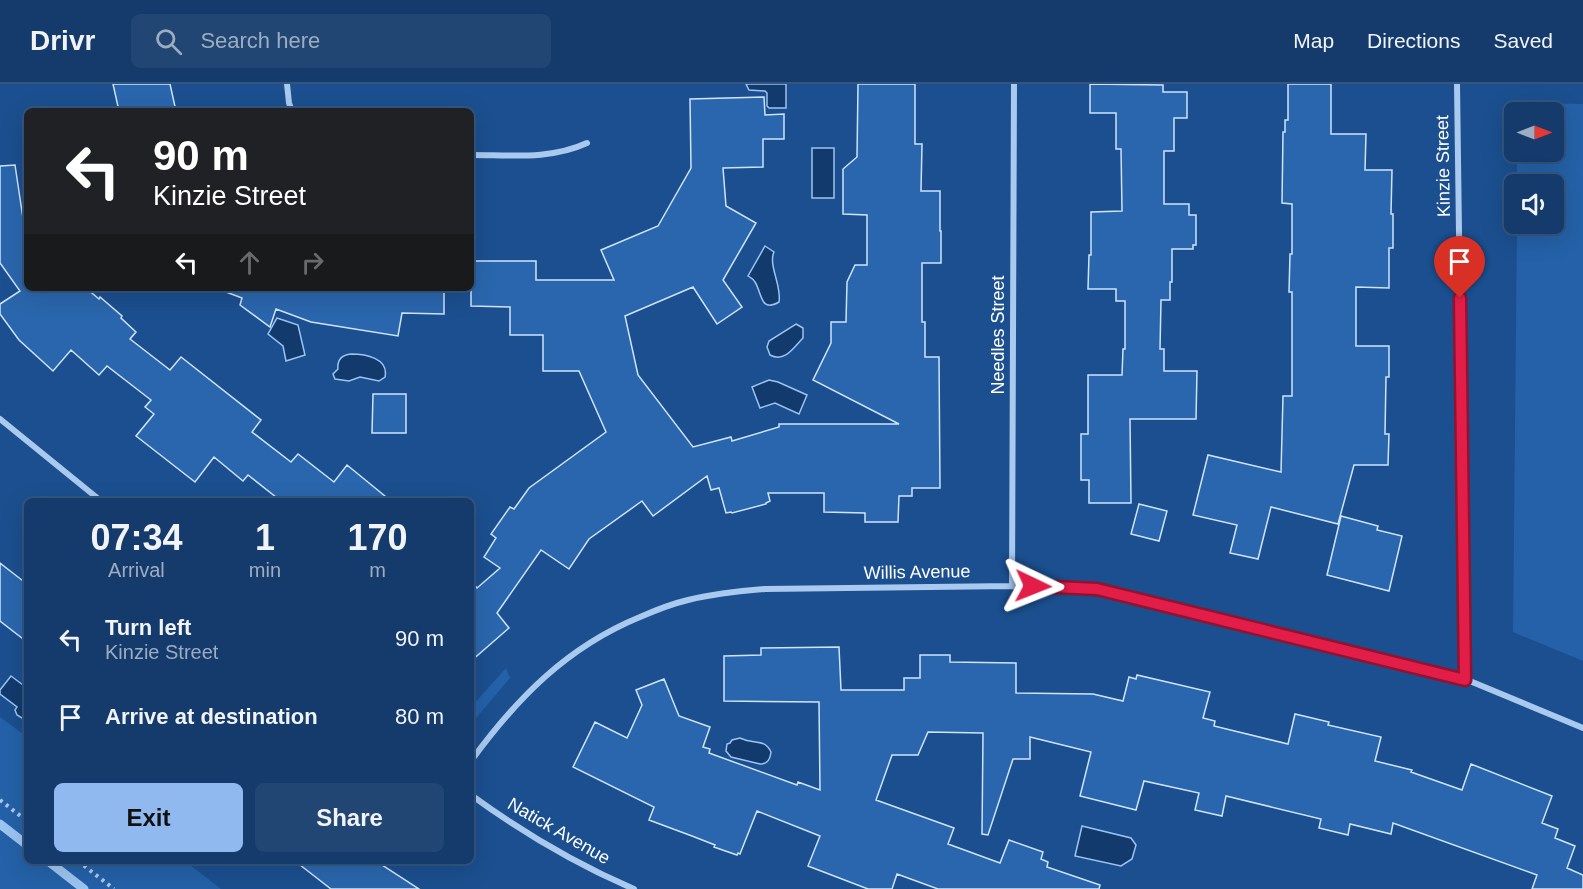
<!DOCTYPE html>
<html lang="en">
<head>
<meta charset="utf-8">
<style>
	:root { --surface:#143b6b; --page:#214673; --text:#f1f3f6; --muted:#9dadc1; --line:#33557e; --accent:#90b9f0 }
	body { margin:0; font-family:Arial,sans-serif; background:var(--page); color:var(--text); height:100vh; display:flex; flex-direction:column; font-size:22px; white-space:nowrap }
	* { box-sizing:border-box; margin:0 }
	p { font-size:20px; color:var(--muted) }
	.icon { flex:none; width:33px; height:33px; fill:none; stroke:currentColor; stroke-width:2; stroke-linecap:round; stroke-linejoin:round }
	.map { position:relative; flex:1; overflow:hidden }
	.side { position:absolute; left:24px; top:414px; width:450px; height:366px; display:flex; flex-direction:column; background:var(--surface); border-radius:9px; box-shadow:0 6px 24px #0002,0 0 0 2px var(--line) }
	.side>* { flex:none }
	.guide { position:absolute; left:24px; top:24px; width:450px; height:183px; border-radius:9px; box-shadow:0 6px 24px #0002,0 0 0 2px var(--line); background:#202124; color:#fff; overflow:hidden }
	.needle { width:39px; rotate:90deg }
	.buttons { position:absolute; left:1504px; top:18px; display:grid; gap:12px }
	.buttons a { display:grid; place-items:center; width:60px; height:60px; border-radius:9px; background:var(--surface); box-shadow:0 6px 24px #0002,0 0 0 2px var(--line); font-size:30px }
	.pin { position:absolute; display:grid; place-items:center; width:51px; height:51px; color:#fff; margin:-62px -26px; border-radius:50% 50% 50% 0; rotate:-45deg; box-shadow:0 0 6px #0007 }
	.pin .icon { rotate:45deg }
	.me { position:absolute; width:66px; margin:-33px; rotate:92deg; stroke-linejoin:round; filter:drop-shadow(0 0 4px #0008) }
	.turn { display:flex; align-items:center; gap:21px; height:126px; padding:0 30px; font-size:27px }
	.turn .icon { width:78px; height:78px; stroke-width:2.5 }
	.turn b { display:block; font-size:42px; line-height:51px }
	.lanes { display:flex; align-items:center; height:57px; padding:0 30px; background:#0003; justify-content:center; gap:30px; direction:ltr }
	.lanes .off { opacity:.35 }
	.eta { display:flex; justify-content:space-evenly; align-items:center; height:102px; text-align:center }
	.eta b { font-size:36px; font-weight:800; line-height:42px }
	.cta { display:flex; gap:12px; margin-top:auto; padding:12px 30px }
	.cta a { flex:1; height:69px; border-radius:9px; background:var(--accent); color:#111; font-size:24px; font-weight:800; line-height:69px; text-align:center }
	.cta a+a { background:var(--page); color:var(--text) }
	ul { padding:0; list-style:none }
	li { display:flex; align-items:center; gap:18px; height:78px; padding:0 30px }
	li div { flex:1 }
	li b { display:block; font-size:22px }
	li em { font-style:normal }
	header { display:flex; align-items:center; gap:36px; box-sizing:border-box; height:84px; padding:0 30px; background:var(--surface); border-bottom:2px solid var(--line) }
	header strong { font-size:28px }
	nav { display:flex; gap:33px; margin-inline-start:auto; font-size:21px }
	.search { width:420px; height:54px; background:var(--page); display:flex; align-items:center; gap:15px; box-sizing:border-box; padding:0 21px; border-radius:9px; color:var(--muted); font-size:22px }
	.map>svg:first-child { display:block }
	.green { fill:#2461a8 }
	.water { fill:#123a6d; stroke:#9cc4f0; stroke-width:1.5 }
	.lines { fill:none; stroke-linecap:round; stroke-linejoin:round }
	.stream { stroke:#9cc4f0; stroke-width:9 }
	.building { fill:#2a66ad; stroke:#cfe3fa; stroke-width:1.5 }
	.path { stroke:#a9c9ee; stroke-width:4; stroke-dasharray:3 4.5; stroke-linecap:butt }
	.minor { stroke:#a9c9ee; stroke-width:6 }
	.route-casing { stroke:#92132f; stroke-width:15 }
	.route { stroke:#e11d48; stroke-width:10 }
	.labels { text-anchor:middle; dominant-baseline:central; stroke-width:6; stroke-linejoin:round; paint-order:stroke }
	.street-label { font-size:18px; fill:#fff; stroke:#1b4f8f }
</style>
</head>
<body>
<header>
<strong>Drivr</strong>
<div class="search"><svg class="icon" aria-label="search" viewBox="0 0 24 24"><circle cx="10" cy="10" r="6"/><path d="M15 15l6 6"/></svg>Search here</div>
<nav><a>Map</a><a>Directions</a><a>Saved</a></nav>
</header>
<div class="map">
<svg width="1583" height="805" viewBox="0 0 1583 805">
	<rect width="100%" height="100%" fill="#1b4f8f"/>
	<path class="green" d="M1518,19l65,1v557l-70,-29 4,-408h37v-40h-37v-32h37v-40h-36z
		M506,584l4,10 -39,46v-17z
		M0,633l27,20v124h158l36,28h-221z"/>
	<path class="water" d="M746,0h40v24h-17l-2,-2v-13l-2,-2 -16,-1z
		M812,64h22v50h-22z
		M765,162l9,6c-6,13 8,34 5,50 -19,11 -17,-9 -24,-20 -2,-4 -4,-4 -7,-6z
		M277,234l21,7 7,30 -19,6 -3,-15 -15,-12z
		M796,240l7,4v10c-9,9 -18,25 -33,17l-3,-8 2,-6z
		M351,270c14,0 38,4 34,23l-6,4 -19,-4 -11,4 -14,-2 -2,-5 5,-5c-1,-9 4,-14 13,-15z
		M769,296l9,2 29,13 -8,19 -24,-11 -15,5 -8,-21z
		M11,592l16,12v29l-5,1 -5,-3 -2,-5 2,-3 -17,-13v-4z
		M740,654c3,1 6,3 10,3 9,2 16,0 21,11 -1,7 -3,12 -11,12l-29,-7 -5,-6 1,-7 3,-1 2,-3z
		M1082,742l49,12 5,7 -4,14 -11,7 -46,-10z"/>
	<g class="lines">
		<path class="stream" d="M0,740l27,21
			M48,777l36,28"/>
	</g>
	<path class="building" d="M113,0h57l6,27h-57z
		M858,0h57v60h7l-1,47h19v40h1v32h-19v59h3v35h14l1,131h-28v8h-13l-1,26h-33v-9l-41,-1v-19h-56l2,8 -4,2v1l-34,9 -1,-1 -5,1 -7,-25 -8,2 -4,-14 -54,40 -11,-15 -53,38 -20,30 -28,-19 -44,63 12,15 -38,33v-80l6,7 23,-20 -16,-11 12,-19 -5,-4 19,-27 4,2 15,-21 77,-56 -27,-61h-36v-36h-33v-28l-39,-1v-45h65v19h78l-13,-30 57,-24 33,-58 -1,-69 74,-2 1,18 19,-1v25h-21v28l-40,1 3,38 30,17 -33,57 19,27 -25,17 -24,-37 -68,29 13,59 55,72 38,-10 1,4 47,-14v-3h120l-86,-44 18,-37v-21h15l1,-40 8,-17h12v-50l-24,-1v-45l14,-12z
		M1090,0l73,1v7h24v26h-13v33h-10v53h25v11h7v30h-3v4h-21v33h-2v18h-9l-1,49h4v22h33l-1,48h-66l1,84h-42v-23h-8v-46h7v-59h34l1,-26h2v-48h-9v-12h-28l1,-34h2v-43l31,-1 -1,-62h-5v-36h-26z
		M1288,0h43v50h35l-1,36h27l-1,44h2v34h-4v40l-33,-1v59h33v31h-3l-1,57h4l-1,31h-34l-16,59 -67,-17 -13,52 -28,-6 7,-28 -44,-10 15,-60 73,17 2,-76h9v-104h-3l1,-38h2v-50l-10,-1 1,-71h2v-12h3z
		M15,81l12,80v43h59l13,11 1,-2 22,19 -1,2 15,14 -6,7 40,31 11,-13 80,63 -9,12 39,30 7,-8 36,28 13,-17 44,36h-110l-33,-26 -5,6 -29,-24 -19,25 -59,-46 18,-22 -9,-7 6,-7 -44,-34 -8,9 -28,-25 -18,21 -34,-31 -19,-26v-10l20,-13 -20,-28v-97z
		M226,204h218v26l-42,-1 -4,23 -87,-14 -35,-13 -6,18 -30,-22 2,-7 -16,-6z
		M373,310h33v39h-34z
		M1139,420l28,7 -8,30 -28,-7z
		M1341,432l37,10 -1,4 25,6 -13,55 -62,-16z
		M0,479l27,21v58l-27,-21z
		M839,563l2,43h63v-12h16v-23h30v7l66,1v30l77,1 30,7 6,-24 7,2 1,-4 73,17 -7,26 12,3 -1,5 74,18 7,-30 34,8 -1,3 53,12 -6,24 37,9 -1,2 51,18 9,-26 81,32 -10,27 16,6 -3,9 20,8 -8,22 16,7v14h-51l5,-14 -144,-52 -2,11 -41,-10 -2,11 -29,-7 2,-9 -95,-23 -4,20 -27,-6 4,-17 -55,-12 -8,29 -56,-14 11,-44 -61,-15v22h-17l-25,76 -6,-1 1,-101 -55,-1 -10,23h-26l-16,45 78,28 -6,16 52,19 9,-23 34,12 -2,7 7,3 -1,5 53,18 -1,4h-161l-41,-15 -5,15h-24l-60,-23 12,-30 -63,-25 -17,43 -2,-1 -1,2 -23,-8 1,-2 -23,-9 -43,-16 5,-13 -81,-40 22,-45 32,16 15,-33 -6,-15 28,-11 15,37 31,11 -7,20 7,2 -1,4 88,32 1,-3 22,8 -1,-88 -95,-1v-45l37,-1v-7z
		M295,777h81l43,28h-88z"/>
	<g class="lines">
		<path class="path" d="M0,716l27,21
			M78,777l36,28"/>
		<path class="minor" d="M287,0l2,19 3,8
			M1457,0l8,595
			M471,71c39,0 79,5 116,-12
			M0,335l101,82
			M1012,502l2,-502
			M471,677c46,-63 96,-114 169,-144 16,-7 31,-13 48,-17 25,-6 51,-9 77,-11l247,-3 85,3 368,90 118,49
			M471,711c51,37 105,69 163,94"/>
	</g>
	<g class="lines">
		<defs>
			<path id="route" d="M1033,502l64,3 368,91 -5,-382"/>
		</defs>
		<use href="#route" class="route-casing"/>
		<use href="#route" class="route"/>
	</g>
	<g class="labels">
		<g class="street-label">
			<text transform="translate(1443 82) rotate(-91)">Kinzie Street</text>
			<text transform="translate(998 251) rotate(-90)">Needles Street</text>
			<text transform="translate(917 488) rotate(-1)">Willis Avenue</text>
			<text transform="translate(559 747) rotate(30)">Natick Avenue</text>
		</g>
	</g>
</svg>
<div class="buttons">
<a><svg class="needle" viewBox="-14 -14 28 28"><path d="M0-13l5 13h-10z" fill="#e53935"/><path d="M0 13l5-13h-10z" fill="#9dadc1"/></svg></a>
<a><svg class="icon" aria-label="sound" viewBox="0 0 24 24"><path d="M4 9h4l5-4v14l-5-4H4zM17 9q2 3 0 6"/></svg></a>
</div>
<div class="pin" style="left:1460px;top:214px;background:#d93025"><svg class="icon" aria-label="arrive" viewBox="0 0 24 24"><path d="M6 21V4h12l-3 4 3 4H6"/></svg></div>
<svg class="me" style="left:1033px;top:502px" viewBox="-20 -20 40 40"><path d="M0-17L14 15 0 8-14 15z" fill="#e11d48" stroke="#fff" stroke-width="4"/></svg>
<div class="guide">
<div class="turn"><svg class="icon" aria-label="left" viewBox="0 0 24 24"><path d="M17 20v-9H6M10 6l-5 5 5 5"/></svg><div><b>90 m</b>Kinzie Street</div></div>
<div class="lanes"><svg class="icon" aria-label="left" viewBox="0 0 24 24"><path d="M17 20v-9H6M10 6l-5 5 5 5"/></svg><svg class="icon off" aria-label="ahead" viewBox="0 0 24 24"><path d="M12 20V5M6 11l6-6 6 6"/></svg><svg class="icon off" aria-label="right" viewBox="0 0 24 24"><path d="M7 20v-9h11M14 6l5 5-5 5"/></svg></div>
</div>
<section class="side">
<div class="eta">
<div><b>07:34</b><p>Arrival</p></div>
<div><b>1</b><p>min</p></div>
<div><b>170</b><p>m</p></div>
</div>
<ul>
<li><svg class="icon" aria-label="left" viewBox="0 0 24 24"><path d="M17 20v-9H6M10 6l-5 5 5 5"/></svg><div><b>Turn left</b><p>Kinzie Street</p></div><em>90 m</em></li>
<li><svg class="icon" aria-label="arrive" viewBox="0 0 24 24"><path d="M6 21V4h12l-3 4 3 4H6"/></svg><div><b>Arrive at destination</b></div><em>80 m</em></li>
</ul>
<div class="cta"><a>Exit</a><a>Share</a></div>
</section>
</div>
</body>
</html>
